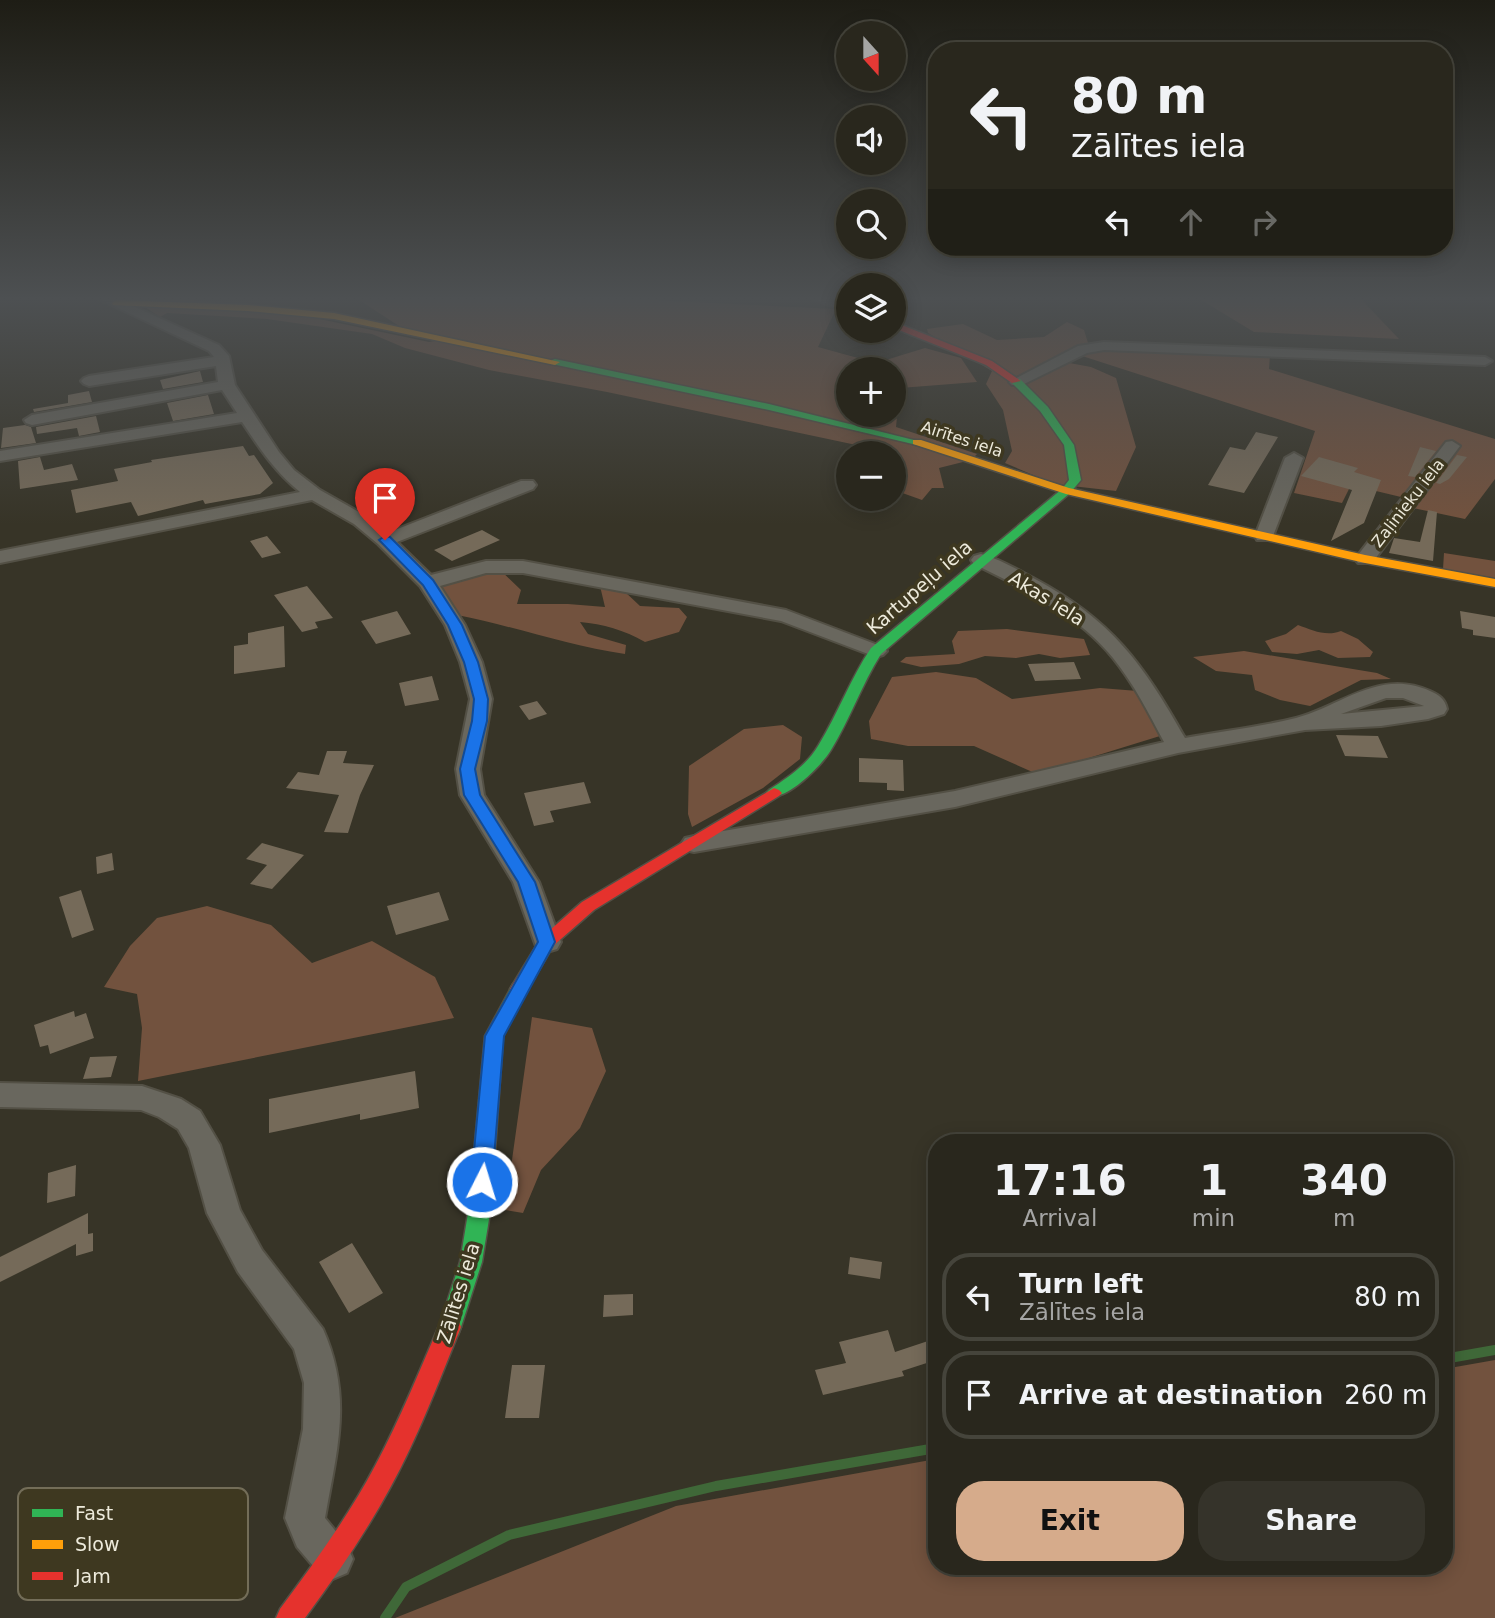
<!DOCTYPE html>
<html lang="en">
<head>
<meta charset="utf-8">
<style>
	:root { --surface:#29271d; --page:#35332a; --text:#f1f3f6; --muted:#a5a5a4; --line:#45443b; --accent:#d6ab8b }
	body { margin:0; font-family:"DejaVu Sans",sans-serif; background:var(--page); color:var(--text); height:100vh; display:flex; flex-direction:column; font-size:26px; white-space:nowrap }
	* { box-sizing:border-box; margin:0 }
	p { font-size:23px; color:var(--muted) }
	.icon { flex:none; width:38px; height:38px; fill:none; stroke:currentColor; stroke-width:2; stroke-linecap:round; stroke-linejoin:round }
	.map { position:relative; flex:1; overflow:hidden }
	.side { position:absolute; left:928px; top:1134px; width:525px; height:441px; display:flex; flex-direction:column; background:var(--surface); border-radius:28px; box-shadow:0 4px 18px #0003,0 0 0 2px var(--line) }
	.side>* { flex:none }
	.hud { position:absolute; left:928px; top:42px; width:525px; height:214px; border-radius:28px; box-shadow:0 4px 18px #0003,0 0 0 2px var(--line); background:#29271d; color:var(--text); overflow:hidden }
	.needle { width:46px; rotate:159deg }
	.fabs { position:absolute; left:836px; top:21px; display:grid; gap:14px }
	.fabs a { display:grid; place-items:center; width:70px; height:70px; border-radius:50%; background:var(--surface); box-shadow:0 4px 18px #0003,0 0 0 2px var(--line); font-size:35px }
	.pin { position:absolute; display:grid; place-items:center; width:60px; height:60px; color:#fff; margin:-72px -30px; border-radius:50% 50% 50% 0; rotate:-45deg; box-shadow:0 0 7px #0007 }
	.pin .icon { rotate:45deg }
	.me { position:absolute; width:77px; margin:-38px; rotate:5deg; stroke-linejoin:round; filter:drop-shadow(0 0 5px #0008) }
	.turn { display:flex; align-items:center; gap:24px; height:147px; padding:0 28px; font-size:32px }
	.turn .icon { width:91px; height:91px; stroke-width:2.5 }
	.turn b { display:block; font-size:49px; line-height:60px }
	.lanes { display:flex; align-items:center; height:66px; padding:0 28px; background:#0003; justify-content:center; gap:35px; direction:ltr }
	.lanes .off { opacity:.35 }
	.eta { display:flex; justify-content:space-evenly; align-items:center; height:119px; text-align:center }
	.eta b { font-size:42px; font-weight:800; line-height:49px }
	.primary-button { display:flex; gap:14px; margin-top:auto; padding:14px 28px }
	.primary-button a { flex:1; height:80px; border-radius:28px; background:var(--accent); color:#111; font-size:28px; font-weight:800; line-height:80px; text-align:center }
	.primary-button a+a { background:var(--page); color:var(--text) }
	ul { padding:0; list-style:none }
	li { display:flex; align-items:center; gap:21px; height:88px; margin:0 14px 10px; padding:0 14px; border:4px solid var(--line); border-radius:28px }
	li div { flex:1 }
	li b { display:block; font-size:26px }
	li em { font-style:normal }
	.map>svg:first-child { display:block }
	.green { fill:#72523e; fill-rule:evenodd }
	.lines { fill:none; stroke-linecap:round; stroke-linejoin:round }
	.stream { stroke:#3f6838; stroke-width:10 }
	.building { fill:#756a59 }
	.street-casing { stroke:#535045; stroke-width:4 }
	.fast-casing { stroke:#535045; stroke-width:3 }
	.slow-casing { stroke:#535045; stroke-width:3 }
	.jam-casing { stroke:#535045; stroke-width:3 }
	.street { fill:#69675e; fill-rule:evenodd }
	.fast { fill:#30b455; fill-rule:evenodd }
	.slow { fill:#ff9f0a; fill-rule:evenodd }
	.jam { fill:#e5322d; fill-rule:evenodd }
	.route { fill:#1a73e8; stroke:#114b97; stroke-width:2 }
	.labels { text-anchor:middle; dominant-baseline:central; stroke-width:7; stroke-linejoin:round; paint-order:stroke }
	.far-street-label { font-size:16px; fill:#edeadb; stroke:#3e3820 }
	.street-label { font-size:19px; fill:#edeadb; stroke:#3e3820 }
	.key { fill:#3e3820; stroke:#736d58; stroke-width:2 }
	.key-label { font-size:19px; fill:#edeadb }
</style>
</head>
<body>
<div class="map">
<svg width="1495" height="1618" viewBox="0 0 1495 1618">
	<rect width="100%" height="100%" fill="#373427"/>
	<path class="green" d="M116,298h70l-2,1 126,18 119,25 11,-2 -41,-14 -43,-28h255l225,11 -18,38 58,16 49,-15 36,10 16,24 -77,6 -4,39 81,27 -6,6 -32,8 5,20h-12l-10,12 -28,-10v-37l-287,-61 -118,-22 -84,-22 -33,-14 -105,-15 -100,-6 -7,4 -15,-10zM849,369h45v46h-45z
		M1198,298h162l39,41 -145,-7z
		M1067,322l17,8 4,13 -63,31 39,-12 27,5 25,11 20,69 -20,44 -62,-7 -49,-21 7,-12 -9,-41 -17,-26 6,-13 -64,-38 -1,-4 36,-5 34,16 47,-3z
		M1099,348l171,7 -1,14 226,70v40l-30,40 -52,-11 -12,-11 -50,-12 -9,18 -48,-10 21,-62 -236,-76z
		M1444,553l51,8v19l-52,-11z
		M498,568l23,22 -4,14h51l37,3 -5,-21 23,4 17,16 39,2 8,9 -8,15 -34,10c-21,-12 -42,-18 -65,-20l8,12 38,11 -1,9c-57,-8 -111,-28 -168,-39l-20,-30z
		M1298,625c14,5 28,12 43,6l17,8 15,13 -3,5 -32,1 -19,-8 -22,4 -25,-2 -7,-11 21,-7z
		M1007,629l77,10 6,16 -30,3 -21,-4 -23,4 -31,-2 -26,8 -38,3 -21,-5 6,-5 49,-3 -3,-13 6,-10z
		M1244,651l133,22 14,6 -30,1 -51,26 -30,-6 -25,-10 -3,-15 -36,-4 -23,-14z
		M936,672l40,6 36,21 88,-11 38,3 22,45 -123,38 -63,-28h-66l-37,-7 -2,-18 23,-44z
		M783,725l19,12 -2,22 -37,29 -71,39 -4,-13 1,-48 55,-37z
		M207,906l64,19 41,38 60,-22 63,36 19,41 -316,63 4,-53 -5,-34 -33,-7 26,-41 27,-28z
		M532,1017l60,11 14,43 -26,57 -39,42 -18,43 -18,-3z
		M1495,1360v258h-1100l281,-112 260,-47v107h508v-197z"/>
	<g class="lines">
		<path class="stream" d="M1444,1359l51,-9
			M385,1618l21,-31 103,-52 207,-49 220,-38"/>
	</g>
	<path class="building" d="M200,371l3,11 -40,7 -3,-9z
		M89,391l3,11 -58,10 -1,-3 35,-6v-8z
		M208,395l6,19 -41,7 -6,-18z
		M96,416l4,16 -21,4 -2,-8 -40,6 -1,-7z
		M25,425l6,2 5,16 -35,5 2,-20z
		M1256,432l22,5 -34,56 -36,-8 22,-38 15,3z
		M243,446l6,10 5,-1 19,28 -13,11 -55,10 -2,-4 -65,16 -7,-14 -55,11 -5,-23 47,-9 -4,-12 38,-7 -1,-2z
		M1420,447l16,4 -21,26 -7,-1z
		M1457,455l10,2 -18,22 -9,5 -4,-1z
		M40,457l4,13 28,-6 6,16 -58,9 -2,-28z
		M1319,457l39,11 -4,4 27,8 -17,43 -33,18 21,-51 -51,-14z
		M1428,510l9,2 -4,49 -44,-8 5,-15 26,4z
		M482,530l18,10 -48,21 -18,-11z
		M267,536l14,17 -19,5 -12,-17z
		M307,586l26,32 -18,4 3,6 -16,4 -28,-37z
		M397,611l14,23 -35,10 -15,-23z
		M1460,611l35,6v21l-22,-3v-5l-11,-2z
		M284,626l1,41 -51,7v-28l14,-2v-11z
		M1074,662l7,17 -46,2 -7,-17z
		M432,676l7,24 -34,6 -6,-23z
		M537,701l10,13 -18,6 -10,-14z
		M1336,735l42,1 10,22 -43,-2z
		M327,751h20l-4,12 31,2 -14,30 -12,38 -24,-1 15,-37 -53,-7 12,-16 21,3z
		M859,758l44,2 1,31 -17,-1v-7l-28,-1z
		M584,782l7,21 -41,8 4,11 -20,4 -10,-33z
		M262,843l42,12 -32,34 -22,-5 17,-19 -21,-6z
		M112,853l2,17 -17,4 -1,-17z
		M81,890l13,40 -22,8 -13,-41z
		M439,892l10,28 -53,15 -9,-29z
		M74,1011l1,6 11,-4 8,25 -44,16 -2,-9 -8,2 -6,-22z
		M117,1056l-6,21 -28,2 7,-22z
		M415,1071l4,37 -59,12v-6l-91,19v-34z
		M76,1165l-1,31 -28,7 1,-30z
		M88,1213v21l5,-1v18l-17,5v-12l-76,38v-25z
		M352,1243l31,50 -34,20 -30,-51z
		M850,1257l32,5 -2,17 -32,-5z
		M633,1294v21l-30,2 1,-22z
		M888,1330l7,22 36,-12 5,10v10l-34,11 2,5 -81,19 -8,-25 31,-7 -7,-21z
		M512,1365h33l-6,53h-34z"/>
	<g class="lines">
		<defs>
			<path id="street" d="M97,298h18l104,47 10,11 6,29 44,67 15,18 26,20 46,26 21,17 134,-52h12l3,4 -3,4 -136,53 34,33 55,-14h37l263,49 97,37 4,4 -4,4 -7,2 -95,-36 -258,-48h-37l-46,13 25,39 17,37 10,37 -12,70 4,26 55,87 22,60 -4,7 -10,3 -10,-3 -24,-67 -53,-87 -4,-26 14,-70 -10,-37 -15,-37 -25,-39 -42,-42 -24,-20 -42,-24 -312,63v-12l300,-59c-25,-20 -40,-43 -58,-70l-242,39v-10l237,-38 -15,-23 -190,35 -6,-2 -2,-3 8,-5 186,-33 -2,-16 -127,20 -5,-2 -3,-3 3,-3 5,-2 125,-19 -5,-6z
				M811,298h19l19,6v9z
				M1104,342l381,15 7,4 -7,4 -381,-15 -17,3 -65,32h-10l-3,-3 69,-36z
				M1452,441l8,5 -88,117h-14l-3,-4 3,-4 88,-113z
				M1294,453l9,5 -30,78 -2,4h-14l-2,-4 30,-78z
				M981,554c19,5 37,16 54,25 77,41 108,85 150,159 37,-7 75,-11 111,-20 44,-11 83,-50 134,-27 9,4 15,8 17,18l-3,5 -16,5 -47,7 -76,4 -127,23 -223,54 -261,45 -9,-2 -4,-6 4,-6 9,-2 261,-45 209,-49c-15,-28 -30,-58 -51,-84 -36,-44 -88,-69 -139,-94l-3,-4 3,-4zM1386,698h17l21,8 -83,8z
				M0,1083l142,3 39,13 19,12 20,34 20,65 22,40 61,79c30,68 14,120 2,189l22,27 6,14 -6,14 -14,6 -14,-6 -22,-26 -12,-29 18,-89 1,-46 -10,-34 -56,-77 -31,-59 -18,-65 -11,-19 -19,-12 -18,-7 -141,-3z"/>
			<path id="fast" d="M555,359l214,45 153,38 -5,3 -148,-35 -217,-46v-4z
				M1012,379h8l28,28 26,38 7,35 -11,13 -189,161c-19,30 -31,65 -50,96 -9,15 -44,51 -62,46l-3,-3 3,-3c18,-12 38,-25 49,-44 20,-32 32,-67 53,-98l191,-159 7,-9 -5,-35 -24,-34 -28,-28z
				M519,982l6,2 3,5 -25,47 -12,171 -9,55 -21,65 -3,8 -8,3 -8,-3 -3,-8 21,-65 9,-55 16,-171 28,-52z"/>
			<path id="slow" d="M116,300l132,5 86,8 226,49 -5,3 -221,-46 -86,-8 -135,-6 -1,-2z
				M913,440h8l148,48 296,67 130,24v8l-130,-24 -299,-69 -153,-50z"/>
			<path id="jam" d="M894,322l98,39 29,20 -9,2 -26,-18 -92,-37z
				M774,788l5,2 3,3 -3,3 -185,114 -41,36 -28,48 -6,2 -6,-2 -3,-5 31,-51 41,-36z
				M450,1316l8,3 3,8c-22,54 -43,110 -71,161 -25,46 -54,88 -85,130h-29l4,-9c34,-46 68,-92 95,-143 26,-48 45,-97 67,-147z"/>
		</defs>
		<use href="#street" class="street-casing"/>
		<use href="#fast" class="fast-casing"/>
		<use href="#slow" class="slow-casing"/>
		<use href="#jam" class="jam-casing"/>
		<use href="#street" class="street"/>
		<use href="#fast" class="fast"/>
		<use href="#slow" class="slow"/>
		<use href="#jam" class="jam"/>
	</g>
	<linearGradient id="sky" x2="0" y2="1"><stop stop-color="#1e1d15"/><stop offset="0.57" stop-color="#4d5052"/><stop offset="1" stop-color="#4d5052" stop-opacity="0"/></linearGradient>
	<rect width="1495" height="524" fill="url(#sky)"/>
	<path class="route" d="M385,536l5,1 43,43 29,45 16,37 10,37 -1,22 -12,48 5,26 55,87 20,60 -51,94 -12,146 -3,7 -7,2 -7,-2 -4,-7 14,-146 53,-94 -20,-60 -54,-87 -4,-26 12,-48 2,-22 -10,-37 -16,-37 -25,-40 -44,-45z"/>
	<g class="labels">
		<g class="far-street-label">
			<text transform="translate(962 439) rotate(18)">Airītes iela</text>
			<text transform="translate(1408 503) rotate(-52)">Zaļinieku iela</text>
		</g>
		<g class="street-label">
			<text transform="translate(919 587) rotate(-41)">Kartupeļu iela</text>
			<text transform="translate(1047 598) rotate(32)">Akas iela</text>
			<text transform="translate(458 1293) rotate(-73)">Zālītes iela</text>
		</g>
	</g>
	<rect x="18" y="1488" width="230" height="112" rx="10" class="key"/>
	<rect x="32" y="1509" width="31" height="8" fill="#30b455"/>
	<rect x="32" y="1540" width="31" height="9" fill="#ff9f0a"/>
	<rect x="32" y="1572" width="31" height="8" fill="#e5322d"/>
	<g class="key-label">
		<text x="75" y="1520">Fast</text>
		<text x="75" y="1551">Slow</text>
		<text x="75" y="1583">Jam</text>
	</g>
</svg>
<div class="fabs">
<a><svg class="needle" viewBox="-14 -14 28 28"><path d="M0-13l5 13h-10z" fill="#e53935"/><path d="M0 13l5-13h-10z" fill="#a5a5a4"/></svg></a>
<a><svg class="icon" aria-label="sound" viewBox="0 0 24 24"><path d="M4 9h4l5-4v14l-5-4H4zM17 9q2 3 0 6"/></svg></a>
<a><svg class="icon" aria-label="search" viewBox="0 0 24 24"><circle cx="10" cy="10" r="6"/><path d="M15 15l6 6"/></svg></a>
<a><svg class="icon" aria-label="layers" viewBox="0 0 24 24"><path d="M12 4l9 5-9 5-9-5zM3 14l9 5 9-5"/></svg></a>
<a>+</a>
<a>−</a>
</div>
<div class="pin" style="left:385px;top:540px;background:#d93025"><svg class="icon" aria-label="arrive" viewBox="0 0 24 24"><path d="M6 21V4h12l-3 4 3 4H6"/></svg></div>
<svg class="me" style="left:482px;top:1182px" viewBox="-20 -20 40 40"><circle r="17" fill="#1a73e8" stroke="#fff" stroke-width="3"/><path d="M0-11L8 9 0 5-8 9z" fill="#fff"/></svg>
<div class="hud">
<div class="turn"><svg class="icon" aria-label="left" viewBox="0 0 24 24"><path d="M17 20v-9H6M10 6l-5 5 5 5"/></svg><div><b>80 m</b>Zālītes iela</div></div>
<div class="lanes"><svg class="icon" aria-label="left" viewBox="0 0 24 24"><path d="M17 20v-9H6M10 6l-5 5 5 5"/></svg><svg class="icon off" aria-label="ahead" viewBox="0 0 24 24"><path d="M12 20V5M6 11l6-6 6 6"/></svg><svg class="icon off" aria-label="right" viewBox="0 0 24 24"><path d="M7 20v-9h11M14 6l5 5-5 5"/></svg></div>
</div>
<section class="side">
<div class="eta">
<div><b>17:16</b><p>Arrival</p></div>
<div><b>1</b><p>min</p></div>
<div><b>340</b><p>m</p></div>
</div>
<ul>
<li><svg class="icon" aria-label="left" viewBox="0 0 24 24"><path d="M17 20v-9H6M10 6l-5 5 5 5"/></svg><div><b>Turn left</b><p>Zālītes iela</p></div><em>80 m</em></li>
<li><svg class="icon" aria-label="arrive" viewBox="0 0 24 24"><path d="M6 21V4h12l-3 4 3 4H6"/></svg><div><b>Arrive at destination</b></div><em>260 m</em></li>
</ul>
<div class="primary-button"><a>Exit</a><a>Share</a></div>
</section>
</div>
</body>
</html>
